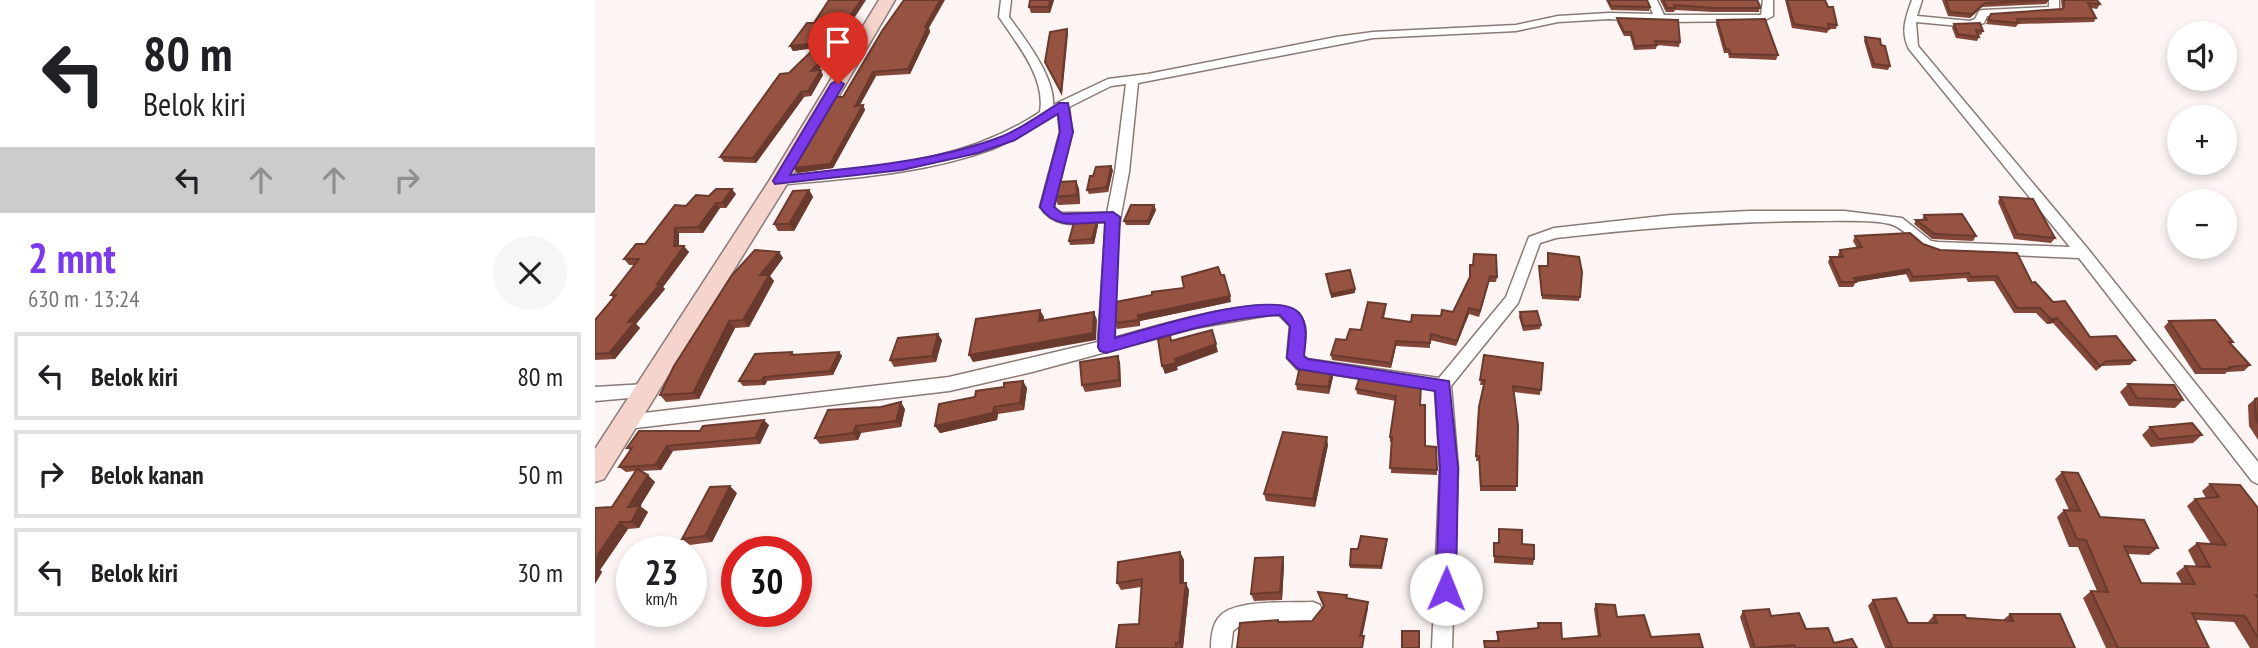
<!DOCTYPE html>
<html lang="id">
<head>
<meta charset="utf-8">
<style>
	:root { --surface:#fff; --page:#f6f6f6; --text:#202124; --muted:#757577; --line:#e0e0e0; --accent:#7c3aed }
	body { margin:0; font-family:"PT Sans Narrow",sans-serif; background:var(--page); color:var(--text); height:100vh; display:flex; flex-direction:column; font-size:26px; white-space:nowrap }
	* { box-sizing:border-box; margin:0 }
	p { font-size:23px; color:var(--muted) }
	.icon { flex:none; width:38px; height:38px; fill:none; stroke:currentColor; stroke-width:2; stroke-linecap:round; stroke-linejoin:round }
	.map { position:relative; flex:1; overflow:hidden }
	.sheet { display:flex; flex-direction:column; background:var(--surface); width:595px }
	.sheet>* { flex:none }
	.banner { background:#fff; color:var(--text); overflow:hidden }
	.controls { position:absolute; left:1572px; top:21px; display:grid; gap:14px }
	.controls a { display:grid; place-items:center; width:70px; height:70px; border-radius:50%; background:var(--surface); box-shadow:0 4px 10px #0003; font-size:35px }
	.speed { position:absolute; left:21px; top:536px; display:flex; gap:14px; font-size:35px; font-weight:700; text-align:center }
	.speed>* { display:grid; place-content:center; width:91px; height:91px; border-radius:50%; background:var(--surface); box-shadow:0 4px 10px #0003; line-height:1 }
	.speed small { font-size:18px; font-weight:400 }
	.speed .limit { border:10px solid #d22; background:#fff; color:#111 }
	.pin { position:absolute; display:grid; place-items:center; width:60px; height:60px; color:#fff; margin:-72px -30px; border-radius:50% 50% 50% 0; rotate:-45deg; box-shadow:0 0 7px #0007 }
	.pin .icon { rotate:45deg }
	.me { position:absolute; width:77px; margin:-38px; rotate:1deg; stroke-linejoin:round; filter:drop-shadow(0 0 5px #0008) }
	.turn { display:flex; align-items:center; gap:24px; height:147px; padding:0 28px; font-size:32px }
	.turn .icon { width:91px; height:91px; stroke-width:2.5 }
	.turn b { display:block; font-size:49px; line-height:60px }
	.lanes { display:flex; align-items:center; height:66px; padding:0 28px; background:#0003; justify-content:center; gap:35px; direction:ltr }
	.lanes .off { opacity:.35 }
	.round { display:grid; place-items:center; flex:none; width:74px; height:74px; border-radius:37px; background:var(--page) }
	.headline { display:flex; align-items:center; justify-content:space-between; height:119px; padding:0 28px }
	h1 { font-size:42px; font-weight:600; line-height:52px; color:var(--accent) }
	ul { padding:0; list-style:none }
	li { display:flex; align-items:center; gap:21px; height:88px; margin:0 14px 10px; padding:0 14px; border:4px solid var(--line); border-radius:0px }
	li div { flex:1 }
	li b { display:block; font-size:26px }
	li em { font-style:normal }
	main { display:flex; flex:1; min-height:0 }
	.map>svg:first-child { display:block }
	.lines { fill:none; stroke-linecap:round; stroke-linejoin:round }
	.minor-casing { stroke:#8a7a76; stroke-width:3 }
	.secondary-casing { stroke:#8a7a76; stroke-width:3 }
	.minor { fill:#fff; fill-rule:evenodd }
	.secondary { fill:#f4d4cc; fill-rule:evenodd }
	.wall { fill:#824739 }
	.shaded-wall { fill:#6a3a2e }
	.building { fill:#975342; stroke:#6a3a2e; stroke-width:2 }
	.route { fill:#7c3aed; stroke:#51269a; stroke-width:2 }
</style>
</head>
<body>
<main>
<section class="sheet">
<div class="banner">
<div class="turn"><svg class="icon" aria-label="left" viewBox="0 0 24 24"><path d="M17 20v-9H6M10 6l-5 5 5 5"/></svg><div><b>80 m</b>Belok kiri</div></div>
<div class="lanes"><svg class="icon" aria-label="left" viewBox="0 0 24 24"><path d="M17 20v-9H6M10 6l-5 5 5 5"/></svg><svg class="icon off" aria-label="ahead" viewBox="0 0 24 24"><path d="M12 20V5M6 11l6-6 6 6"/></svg><svg class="icon off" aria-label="ahead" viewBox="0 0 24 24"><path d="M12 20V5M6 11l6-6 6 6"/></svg><svg class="icon off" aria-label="right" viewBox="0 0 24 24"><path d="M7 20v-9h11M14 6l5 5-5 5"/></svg></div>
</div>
<div class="headline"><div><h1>2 mnt</h1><p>630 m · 13:24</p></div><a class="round"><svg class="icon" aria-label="close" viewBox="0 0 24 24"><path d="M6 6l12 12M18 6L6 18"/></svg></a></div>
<ul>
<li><svg class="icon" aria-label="left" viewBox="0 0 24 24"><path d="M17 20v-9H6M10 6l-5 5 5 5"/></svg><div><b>Belok kiri</b></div><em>80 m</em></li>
<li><svg class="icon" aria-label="right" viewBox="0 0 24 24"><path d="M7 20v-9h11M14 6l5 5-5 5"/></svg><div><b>Belok kanan</b></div><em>50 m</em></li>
<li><svg class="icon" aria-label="left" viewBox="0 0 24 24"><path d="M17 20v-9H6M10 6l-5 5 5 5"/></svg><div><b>Belok kiri</b></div><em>30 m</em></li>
</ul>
</section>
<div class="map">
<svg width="1663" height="648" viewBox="0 0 1663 648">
	<rect width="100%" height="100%" fill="#fcf5f3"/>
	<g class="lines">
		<defs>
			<path id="minor" d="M406,0h10l-2,17c16,22 46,60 44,88l55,-26 40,-5 188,-37 37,-5 143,-7 42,-9 51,-3 44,1 -6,-14h10l7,15h97l2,-15h10v16l-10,5 -102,1 -52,-3 -51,3 -42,9 -143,7 -235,45 -9,89 -12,64 -3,102c33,-9 163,-50 185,-24 10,12 6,27 4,42l4,3 132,19 67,-81 23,-60 25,-9 117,-13 78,-4h95l58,7 29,23 7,1 132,5 -161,-198c-9,-18 -3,-32 3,-49h10l-5,16 53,5 5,-2 4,-8 4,-1 66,-3v-7h10v11l-72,5 -3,7 -14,4 -54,-5 2,24 170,203 170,213v22l-6,-3 -173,-223 -141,-6c-27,-5 -27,-20 -45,-27 -16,-6 -57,-4 -75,-4 -88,0 -175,7 -262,17l-16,5 -22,60 -67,83 7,82 -6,180h-20l8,-180 -5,-78 -138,-21 -10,-11 3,-32 -11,-11h-9l-75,13 -163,44 -83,19 -322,38 -6,-2 -3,-5 3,-5 6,-2 322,-38 149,-35 8,-120c-26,1 -50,9 -66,-15l20,-75 -2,-19c-23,11 -42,27 -66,36 -68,25 -142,29 -213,36l-7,-4 7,-4c92,-10 182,-12 261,-65 6,-34 -23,-68 -41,-95zM531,84l-11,88 -8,41h-48l-5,-6 18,-75 -3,-25 42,-21z
				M51,384l6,2 2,5 -2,5 -57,5v-14z
				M718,602l7,3 3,7 -3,7 -7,3 -75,5 -5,4 -2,17h-20c0,-10 1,-24 9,-32 16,-17 70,-13 93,-14z"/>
			<path id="secondary" d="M284,0h16l-106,181 -185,298 -9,3v-33l174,-268z"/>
		</defs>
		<use href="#minor" class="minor-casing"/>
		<use href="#secondary" class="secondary-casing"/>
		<use href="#minor" class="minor"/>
		<use href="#secondary" class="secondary"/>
	</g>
	<path class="wall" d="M459,0l-4,13h-19l-2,-6z
		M1011,0h41l3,7 -1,4 -38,-1z
		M1065,0h97l3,6 -1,6h-46l-38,-2 -1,2h-8z
		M1190,0h40l12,25 -1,4h-7l-2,4 -35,-5z
		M1347,0h107l-3,4 -64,3 -12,11 -22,-2z
		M1466,0h36l3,4 -3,5 -6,-1 5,10 -2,4 -76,2 -2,3 -30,-3 5,-10 71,-5z
		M1022,18l63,24 -1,5 -22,-2 -1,4 -22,1 -4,-14h-6l-7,-14z
		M1122,20l61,35 -2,5 -47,-2 -1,-5h-4l-8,-29z
		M1359,24l29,7 -2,4 -3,-1 1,3 -2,4 -21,-3 -4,-10z
		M334,28l1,4 -20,42 -34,2 -16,29h3l2,5 -32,58 -36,5 -3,-5 49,-71 39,-66z
		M1270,37l16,8 9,21 -2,4 -16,-2 -8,-27z
		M243,42l3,5 -23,23 5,5 -12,21 -7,1 -48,66 -32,-1 -4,-5 69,-84 25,-25 -21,3 -3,-5z
		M518,170l-5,22 -19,2 -2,-4z
		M481,181l3,8 1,15 -22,1 -3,-8z
		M214,190l4,7 -19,34h-16l-4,-7z
		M141,194l-10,14h-6l-17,25h-24v13l10,6 -26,35 2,2 -29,35 4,4 -25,31 -20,1v-40l18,-22 -2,-3 24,-30h-6l-5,-6 21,-15 41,-38 23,-10z
		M1405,197l55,41 -4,5 -37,-4 -16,-37z
		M559,205l2,5 -7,15h-23l-2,-4z
		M1329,215l52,21 -3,5 -41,-2 -18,-15 2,-4h6z
		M503,225l-4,19 -24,1 -1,-4z
		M1260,236l68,8 109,39 58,54 45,23 -5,5 -28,1 -6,5 -43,-48 -6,1 -11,-11h-22l-20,-32 -26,1 -2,-4 -56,4 -4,-8 -50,8 -3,5h-14l-11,-25 2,-5h8v-2l2,-5 17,-2 -4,-7z
		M184,252l4,6 -13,18 4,5 -25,46 -14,1 -36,71 -33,3 -6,-7z
		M953,253l32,44 -1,4 -37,-2 -3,-33h8z
		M878,265l24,12 -1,5h-7l-10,35 -10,-3 -13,32 -26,-6v8l-34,-2 -5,22 -59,-8 -1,-5 15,-15 40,-31 -2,9 27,4 30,-6 12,-4 17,-35z
		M636,302l-91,19v5l-23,3 -2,-6z
		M925,312l21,13 -1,4 -17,2 -4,-14z
		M1574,321l64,21 -2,2 19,21 -6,6 -17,1 -2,2h-30l-31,-47z
		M347,340l-6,22 -42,5 -4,-7z
		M197,352l3,3 44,-3 3,4 -9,19 -66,6 -2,4 -22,1 -4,-5z
		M889,355l59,8 -3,32 -26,-3 2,99h-36l-1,-30h-3l3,-54 5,-22h-4z
		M525,362l1,25 -36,5 -3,-7z
		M765,376l60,29 5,41 11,1 1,28 -46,-2 1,-31h-2v-5l6,-36 -39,-7 -1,-5z
		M738,377l-4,17 -32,-4 -1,-6z
		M1533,384l55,16 -8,8 -46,-2 -9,-14z
		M409,387l23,1 -3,22 -26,4 -1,6 -57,13 -5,-7 40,-29z
		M1663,398v42l-9,-14 -1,-21 7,-6z
		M310,409l-4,18 -40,6 -3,7 -38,4 -5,-6z
		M174,425l-9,19 -87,7 -12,19 -20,1 14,11 -15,24 8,6 -9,16 -11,1 -28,41 2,2 -7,12 17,-77 23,-36 -9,1 -7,-5 11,-17 -3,-2 73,-17z
		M1555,427l52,8 -9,8 -42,4 -9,-12z
		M733,445l-13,62 -49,-6 -2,-7z
		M1467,472l38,45 58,31 -9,7 -21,-1 13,29 41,1 -6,-11 9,-7h11l-8,-16 9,-7 14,1 -24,-38 8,-7 11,-1 -4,-7 8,-7 48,24v140h-8l-16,-26 -38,-2 13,28h-103l-23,-50 8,-7h6l-19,-44h-9l-12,-30 7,-7h5l-14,-31z
		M142,493l-25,49 -22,3 -8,-6z
		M904,529l23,15 12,15 -1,6 -39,-2v-20h4z
		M792,539v4l-5,26 -32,-1v-3l8,-16z
		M585,552l4,8v23l5,7 -6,58h-67l23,-24 2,-37 -20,3 -4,-7z
		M688,557l1,8 -2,35 -28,1 -3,-7z
		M1278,600l35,23h21l-1,-1 6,-7 69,5 7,-6 65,34h-190l-17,-42z
		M1001,604l55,33 52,11h-219v-7h13v-9l40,-4 1,-5 24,16 36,-2 -4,-28z
		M1148,611l63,18 28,14 23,5h-107l-10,-31z"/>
	<path class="shaded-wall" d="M266,0h5l-28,43 1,-1 2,5 -28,29 -2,-5 18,-30z
		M345,0h5l-16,28 1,4 -20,42 -2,-5 17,-42z
		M456,0h3l-4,13 -2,-6z
		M1390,3l-3,4 -12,11 2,-4z
		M472,29l1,5 -6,62 -1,-4z
		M225,43l2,4 -29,4 -3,-5z
		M226,70l2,5 -12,21 -3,-5z
		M278,72l3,4 -19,34 -2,-4z
		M206,92l3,5 -48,66 -3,-5z
		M268,105l2,5 -32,58 -36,5 -3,-5z
		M516,166l2,4 -5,22 -1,-5z
		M481,181l3,8 1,15 -3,-9z
		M137,189l4,5 -10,14 -4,-5z
		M214,190l4,7 -19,34 -5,-7z
		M121,203l4,5 -17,25 -5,-6z
		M559,205l2,5 -7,15 -1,-4z
		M502,221l1,4 -4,19 -2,-5z
		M80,228l4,5v18l-5,-5z
		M89,246l5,6 -26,35 2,2 -29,35 4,4 -25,31 -6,-6 19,-31z
		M184,252l4,6 -13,18 4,5 -25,46 -6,-7 17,-45z
		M1314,269l-3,5 -50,8 -2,-4z
		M895,276l-1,6 -10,35 1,-6z
		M760,289v4l-24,5v-4z
		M635,296l1,6 -91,19v5l-2,-6v-5z
		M874,308v6l-13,32 1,-5z
		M445,310l4,7 -1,11 -4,-7z
		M499,312l3,8 -1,20 -123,22 -4,-7z
		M1462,318l-4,5 -6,1 4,-5z
		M134,321l6,7 -36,71 -6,-6z
		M343,334l4,6 -6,22 -4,-6z
		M801,341v5l-5,22v-5z
		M621,344l2,8 -41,15 1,3 -13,4 -3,-8 13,-7z
		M244,352l3,4 -9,19 -3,-4z
		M523,356l2,6 1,25 -2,-7z
		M737,370l1,7 -4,17 -1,-7z
		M169,377l3,4 -2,4 -4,-4z
		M428,381l4,7 -3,22 -4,-7z
		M306,402l4,7 -4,18 -5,-6z
		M399,407l4,7 -1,6 -57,13 -5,-7z
		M169,420l5,5 -9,19 -5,-6z
		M261,426l5,7 -3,7 -5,-7z
		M732,437l1,8 -13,62 -2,-8z
		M72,446l6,5 -12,19 -6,-5z
		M53,475l7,7 -19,31 -8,-6z
		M135,486l7,7 -25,49 -7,-6z
		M45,506l8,6 -9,16 -8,-6z
		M25,522l8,7 -28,41 2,2 -7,12v-25z
		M585,552l4,8 -1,31 -3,-8z
		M688,557l1,8 -2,35 -2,-8z
		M591,583l3,7 -6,58h-2l-2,-5z
		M773,602v7l-7,34 -1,-7z"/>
	<path class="building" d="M234,0h32l-28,41h-4l10,1 -28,29 10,-1 -13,21 -7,1 -48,66 -33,-1 60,-83 9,-1 31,-30 -30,3 17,-23h7z
		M309,0h36l-15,27h3l-20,42 -35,3 -18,34 8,-1 -33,59 -36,4 42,-71h7l39,-66z
		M435,0h21l-3,7h-19z
		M1013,0h39l3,7 -39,-1z
		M1068,0h94l3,6v2h-46l-40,-3 1,3h-8z
		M1192,0h38l3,7h5l4,18 -9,-1 1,5 -35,-5z
		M1351,0h103l-64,3 -13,11 -22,-2z
		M1469,0h33l3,4 -12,-1 8,15 -79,1 1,4 -30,-3 3,-6 71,-5 2,-2z
		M1022,18l61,2 2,22 -25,-1 2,4 -22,1 -4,-14h-7z
		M1170,19l13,36 -47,-1 -2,-5h-3l-9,-29z
		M1385,23l3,8 -7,-1 3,7 -21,-3 -4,-10z
		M472,29l-6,63 -16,-30 5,-30z
		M1270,37l15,2 1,6 4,1 5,20 -16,-2z
		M516,166l-4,21 -20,3 3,-14h3l3,-9z
		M481,181l1,14 -22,2 4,-15z
		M121,189h16l-10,14h-6l-18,24 -23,1 -1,18h10l-27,38 4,-1 -33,39h7l-26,31 -14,1v-34l21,-25h-5l28,-36h-15l12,-15h9l30,-39 11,1 10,-11 13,1z
		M214,190l-20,34h-15l19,-33z
		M1405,197l33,2 22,39 -38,-4z
		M536,205h23l-6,16h-24z
		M1367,214l14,22 -41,-2 -19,-14h11l-3,-5z
		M502,221l-5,18 -23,2 5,-19z
		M1315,233l13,11 17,6 77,3 15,30 3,-1 18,20 12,-1 25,36 26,-1 19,24 -29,1 -6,5 -43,-48 -6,1 -11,-11h-23l-20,-32 -26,1 -2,-4 -56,4 -4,-8 -55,9 2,4h-15l-11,-25h13l-3,-7 22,-3 -7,-11z
		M160,250l24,2 -19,23h9l-26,45 -14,1 -36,72 -33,2 14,-29 58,-91z
		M953,253l31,4 3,15 -2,25 -38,-2 -3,-29h9z
		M879,254l22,1 1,22 -7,-1 -10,35 -11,-3 -12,33 -26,-7 -1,9 -34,-2 -5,22 -60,-8 5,-16 10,1 4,-11 11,1 7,-28 18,2 -4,14 29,4 1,-7 29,1 1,-6 11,2 17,-35v-12h3z
		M623,267l3,8h3l6,21 -92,19v5l-23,3v-21l37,-7v-3l32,-4 -2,-11z
		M755,270l5,19 -24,5 -5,-20z
		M445,310l-1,11 55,-9 -1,21 -124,22 7,-36z
		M942,311l4,14 -18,1 -3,-14z
		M1620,320l18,22h-4l21,23 -21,2 1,2h-29l-32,-48z
		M617,330l4,14 -41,15 1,4 -14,3 -4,-27 12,-4 1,6z
		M343,334l-6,22 -42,4 8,-22z
		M197,352l-1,3 48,-3 -9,19 -66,6 -3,4h-22l16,-27z
		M889,355l59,8 -2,27 -28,-4 5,39 -1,61h-36l-2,-30h-3l3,-49 6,-27h-5z
		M523,356l1,24 -37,5 -2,-23z
		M705,366l32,4 -4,17 -32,-3z
		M765,376l61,9 -1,20h5v41l11,1 1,23 -47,-2 2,-31h-2l6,-41 -40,-7z
		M428,381l-3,22 -26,4 -1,6 -58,13 4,-22 36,-7 1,-6 28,-4v-4z
		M1533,384l46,1 9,15 -46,-2z
		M1663,398v25l-2,-3 -1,-21z
		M306,402l-5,19 -40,5 -3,7 -38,5 13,-28 53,-3z
		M169,420l-9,18 -88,8 -12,19 -36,2 13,-19h-5l12,-17h61l3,-5z
		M1597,423l10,12 -43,4 -9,-12z
		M688,432l44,5 -14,62 -49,-5z
		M42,469l11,6 -20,32 12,-1 -9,16h-11l-25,37v-51l17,-1z
		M1467,472l16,1 22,44 44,3 14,28 -34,-2 17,37 54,1 -10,-18 25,1 -13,-24 29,2 -31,-46 24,-2 -9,-13 30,1 18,23v87h-2l2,3v40l-13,-22 -53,-3 17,35h-91l-27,-57 17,1 -22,-52 -9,-1 -13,-29 16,1z
		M135,486l-25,50 -23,3 28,-52z
		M904,529l23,1v14l12,1v14l-40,-3v-13h5z
		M766,536l26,3 -6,27 -31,-1 1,-16h7z
		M585,552v31h6l-7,60h-3v5h-60l3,-23 20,-1 3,-45 -25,4 1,-21z
		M688,557l-3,35 -29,2 4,-36z
		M723,592l29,3 -1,3 22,4 -8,34h4l-2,12h-125l3,-25 38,-3v2l34,-1 12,-15z
		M1301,598l12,25h29l-3,-8h31l1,3 47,3 -3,-7h50l15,34h-187v-1h4l-19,-47z
		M1001,604l19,1 2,12 27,-2 7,22 48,-3 4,14h-218l-1,-7h15l-2,-9 42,-4 -1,-5h23l1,16 38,-3z
		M1174,609l2,7 28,-3 7,16 22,-1 6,15 18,-4 5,9h-61l-2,-3 -39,3 -12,-37z
		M807,631h17v17h-17z"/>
	<path class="route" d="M243,80l6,4 -54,91c70,-8 146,-13 213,-39 19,-8 38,-22 56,-33h9l5,29 -19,75 9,7 50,-2 7,5 -5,121c32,-9 162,-51 184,-25 10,12 6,29 5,43l4,3 141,22 9,87 -2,121 -3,7 -7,2 -7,-2 -3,-7 4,-121 -5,-77 -137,-22 -11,-11 3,-32 -10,-11c-60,3 -117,22 -174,38l-6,-2 -2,-4 7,-125c-24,1 -50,8 -65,-15l20,-75 -2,-18 -43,26 -37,13 -76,17 -127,14 -2,-3 58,-97z"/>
</svg>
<div class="controls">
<a><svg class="icon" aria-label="sound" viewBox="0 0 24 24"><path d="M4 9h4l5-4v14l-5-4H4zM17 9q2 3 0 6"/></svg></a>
<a>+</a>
<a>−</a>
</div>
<div class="speed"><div>23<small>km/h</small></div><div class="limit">30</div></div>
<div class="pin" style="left:243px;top:84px;background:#d93025"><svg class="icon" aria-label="arrive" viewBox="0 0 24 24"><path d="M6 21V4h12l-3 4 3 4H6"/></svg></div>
<svg class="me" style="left:851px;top:589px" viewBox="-20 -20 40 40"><circle r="19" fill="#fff"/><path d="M0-13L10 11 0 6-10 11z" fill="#7c3aed"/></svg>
</div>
</main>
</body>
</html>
